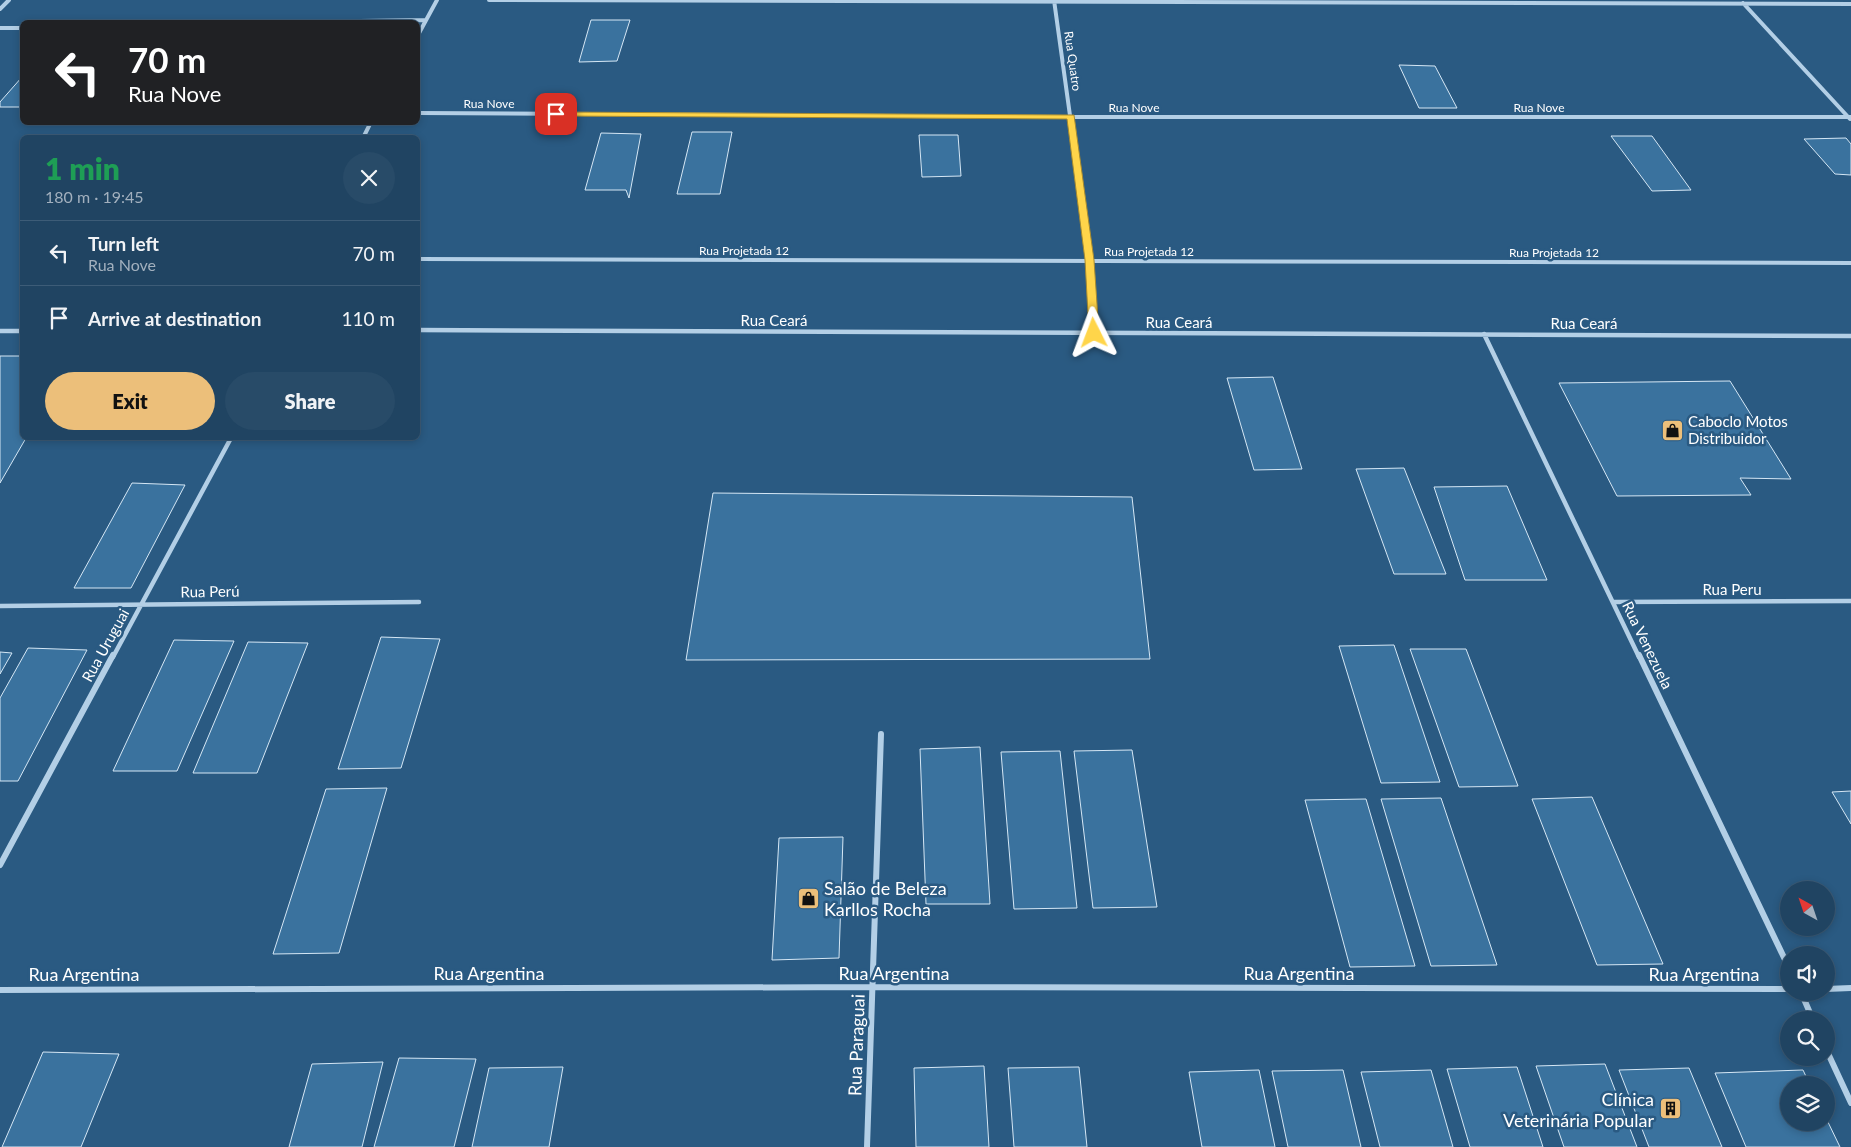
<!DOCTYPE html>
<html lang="en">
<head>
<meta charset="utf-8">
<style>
	:root { --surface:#204462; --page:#284b68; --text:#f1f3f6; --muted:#a2b0be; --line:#3d5c77; --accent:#ecbf7a }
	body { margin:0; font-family:Lato,sans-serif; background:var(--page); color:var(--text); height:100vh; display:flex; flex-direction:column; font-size:19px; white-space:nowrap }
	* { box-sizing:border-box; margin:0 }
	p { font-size:16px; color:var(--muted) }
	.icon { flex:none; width:28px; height:28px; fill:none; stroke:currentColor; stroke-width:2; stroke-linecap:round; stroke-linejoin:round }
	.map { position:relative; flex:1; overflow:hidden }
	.panel { position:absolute; left:20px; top:135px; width:400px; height:305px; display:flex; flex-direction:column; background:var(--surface); border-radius:8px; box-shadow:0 2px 8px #0003,0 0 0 1px var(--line) }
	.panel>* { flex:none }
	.hud { position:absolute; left:20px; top:20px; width:400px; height:105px; border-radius:8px; box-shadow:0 2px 8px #0003,0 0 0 1px var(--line); background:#202124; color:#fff; overflow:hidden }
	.needle { width:32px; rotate:320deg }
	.buttons { position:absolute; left:1780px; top:881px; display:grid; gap:10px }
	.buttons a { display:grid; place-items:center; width:55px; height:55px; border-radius:50%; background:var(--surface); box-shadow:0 2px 8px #0003,0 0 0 1px var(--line); font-size:25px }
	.pin { position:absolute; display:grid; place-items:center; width:42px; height:42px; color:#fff; margin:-21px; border-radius:10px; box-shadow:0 2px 8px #0006 }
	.me { position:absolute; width:55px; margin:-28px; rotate:357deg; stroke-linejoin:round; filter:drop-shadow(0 0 4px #0008) }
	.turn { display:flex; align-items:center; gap:18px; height:105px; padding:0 25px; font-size:22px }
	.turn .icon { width:65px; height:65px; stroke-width:2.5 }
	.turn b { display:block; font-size:35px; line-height:42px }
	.round { display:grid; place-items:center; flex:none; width:52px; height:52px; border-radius:26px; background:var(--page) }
	.overview { display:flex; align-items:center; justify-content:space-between; height:85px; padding:0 25px }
	h1 { font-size:30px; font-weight:800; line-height:38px; color:#1e9e55 }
	.cta { display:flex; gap:10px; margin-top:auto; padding:10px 25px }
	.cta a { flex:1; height:58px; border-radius:30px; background:var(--accent); color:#111; font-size:20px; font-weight:800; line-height:58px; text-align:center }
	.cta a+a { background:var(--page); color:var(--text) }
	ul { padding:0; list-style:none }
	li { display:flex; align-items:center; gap:15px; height:65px; padding:0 25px; border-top:1px solid var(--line) }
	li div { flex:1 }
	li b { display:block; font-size:19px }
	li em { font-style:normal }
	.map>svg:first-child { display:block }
	.building { fill:#3a729e; stroke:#d5e7f5 }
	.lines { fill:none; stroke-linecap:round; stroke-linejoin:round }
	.street-far2 { stroke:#b3cfe6; stroke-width:4 }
	.street-far1 { stroke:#b3cfe6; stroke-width:4.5 }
	.street { stroke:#b3cfe6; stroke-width:6 }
	.route { fill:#ffd54a; stroke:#a68a30 }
	.labels { text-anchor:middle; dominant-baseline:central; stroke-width:5; stroke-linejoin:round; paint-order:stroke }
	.far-street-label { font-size:12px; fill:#fff; stroke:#2a5a82 }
	.street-label { font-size:15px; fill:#fff; stroke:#2a5a82 }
	.poi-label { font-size:15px; fill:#fff; stroke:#2a5a82; text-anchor:start }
	.near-poi-label { font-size:18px; fill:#fff; stroke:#2a5a82; text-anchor:start }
	.near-street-label { font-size:18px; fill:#fff; stroke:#2a5a82 }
</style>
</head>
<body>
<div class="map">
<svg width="1851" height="1147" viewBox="0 0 1851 1147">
	<rect width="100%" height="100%" fill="#2a5a82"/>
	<path class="building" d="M591,20h39l-13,41 -38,1z
		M1399,65l36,1 22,42h-38z
		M22,77v30h-22v-5z
		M692,132h40l-12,62h-43z
		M601,133l40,1 -12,64 -3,-8h-41z
		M919,135h39l3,41 -39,1z
		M1611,136h41l39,54 -39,1z
		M1846,138l5,6v31l-16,-1 -31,-35z
		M0,356h22v82h4l-26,45z
		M1273,377l29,92 -48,1 -27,-92z
		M1730,381l61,98 -51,-1 11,17 -134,1 -58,-113z
		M1404,468l42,106h-52l-38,-105z
		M132,483l53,2 -54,103h-57z
		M1507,486l40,94h-82l-31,-93z
		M713,493l419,4 18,162 -464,1z
		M381,637l59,2 -39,129 -63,1z
		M174,640l60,1 -57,130h-64z
		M248,642l60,1 -51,130h-64z
		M1394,645l46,137 -59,1 -42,-137z
		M28,648l59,2 -69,131h-18v-83z
		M1410,649h56l52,137 -59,1z
		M0,652l12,1 -12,21z
		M980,747l10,157h-64l-6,-155z
		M1132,750l25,157 -64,1 -19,-157z
		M1060,751l17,157 -63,1 -13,-157z
		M387,788l-48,165 -66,1 53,-165z
		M1851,791v33l-19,-32z
		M1592,797l71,167 -66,1 -65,-166z
		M1441,798l56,167 -66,1 -50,-167z
		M1366,799l49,167 -65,1 -45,-167z
		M843,837l-4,121 -67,2 7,-122z
		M43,1052l76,2 -38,93h-79z
		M399,1058l77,1 -22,88h-80z
		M383,1062l-21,85h-73l23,-83z
		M1605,1064l32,83h-73l-28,-81z
		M984,1066l5,81h-73l-2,-79z
		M563,1067l-14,80h-77l17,-79z
		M1079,1067l8,80h-73l-6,-79z
		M1517,1067l26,80h-73l-23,-78z
		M1689,1068l33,79h-73l-30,-77z
		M1259,1070l16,77h-73l-13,-75z
		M1343,1070l18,77h-73l-16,-76z
		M1431,1070l22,77h-73l-19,-75z
		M1803,1070l7,15h-21v37h37v-4l14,29h-94l-31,-74z"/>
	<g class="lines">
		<path class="street-far2" d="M489,0l1362,4
			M1054,0l36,260 1,24
			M1743,3l107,116
			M0,9l9,-9
			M295,22l131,-2
			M0,28h22
			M418,35l19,-35
			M418,113l653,4h780
			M363,138l8,-16
			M418,259l1433,4"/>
		<path class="street-far1" d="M1091,283l3,50
			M418,330l1433,6
			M0,331h22
			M1484,334l155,323
			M1613,602l238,-1
			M0,606l419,-4
			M113,657l118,-219"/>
		<path class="street" d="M1639,655l150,313
			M0,865l113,-210
			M1826,989l25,-1
			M0,990l873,-3 916,2
			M1801,992l12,28
			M1826,1049l25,54
			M867,1147l14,-413"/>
	</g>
	<path class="route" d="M553,112l521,3 20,145 5,73 -5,3 -5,-3 -4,-73 -18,-141 -511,-3 -3,-1z"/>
	<defs>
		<symbol id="shop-square" viewBox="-11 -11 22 22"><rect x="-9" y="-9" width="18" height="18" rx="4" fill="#ecbf7a" stroke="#2a5a82"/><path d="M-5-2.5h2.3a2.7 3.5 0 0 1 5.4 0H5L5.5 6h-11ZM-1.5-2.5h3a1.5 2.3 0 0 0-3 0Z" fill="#111"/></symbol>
		<symbol id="building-square" viewBox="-11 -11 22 22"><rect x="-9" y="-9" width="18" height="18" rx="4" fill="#ecbf7a" stroke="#2a5a82"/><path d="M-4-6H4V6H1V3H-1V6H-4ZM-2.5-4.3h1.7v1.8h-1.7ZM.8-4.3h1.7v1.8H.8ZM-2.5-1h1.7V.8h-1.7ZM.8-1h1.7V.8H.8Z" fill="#111"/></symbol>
	</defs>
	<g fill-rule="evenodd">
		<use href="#shop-square" x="1660" y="418" width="25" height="25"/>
		<use href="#shop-square" x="796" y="886" width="25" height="25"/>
		<use href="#building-square" x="1658" y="1096" width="25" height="25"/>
	</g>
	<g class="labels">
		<g class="far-street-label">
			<text transform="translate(1073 61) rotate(82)">Rua Quatro</text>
			<text x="489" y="103">Rua Nove</text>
			<text x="1134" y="107">Rua Nove</text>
			<text x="1539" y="107">Rua Nove</text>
			<text x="744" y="250">Rua Projetada 12</text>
			<text x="1149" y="251">Rua Projetada 12</text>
			<text x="1554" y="252">Rua Projetada 12</text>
		</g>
		<g class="street-label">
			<text x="774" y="320">Rua Ceará</text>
			<text x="1179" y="322">Rua Ceará</text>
			<text x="1584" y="323">Rua Ceará</text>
			<text x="1732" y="589">Rua Peru</text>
			<text transform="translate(210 591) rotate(-1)">Rua Perú</text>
			<text transform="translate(105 645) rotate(-61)">Rua Uruguai</text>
			<text transform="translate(1648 645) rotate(64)">Rua Venezuela</text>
		</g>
		<g class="poi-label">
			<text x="1688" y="421">Caboclo Motos<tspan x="1688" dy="17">Distribuidor</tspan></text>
		</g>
		<g class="near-poi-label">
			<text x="824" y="888">Salão de Beleza<tspan x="824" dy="21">Karllos Rocha</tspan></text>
			<text x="1654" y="1099" text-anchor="end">Clínica<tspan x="1654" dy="21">Veterinária Popular</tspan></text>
		</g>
		<g class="near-street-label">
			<text x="489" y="973">Rua Argentina</text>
			<text x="894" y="973">Rua Argentina</text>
			<text x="1299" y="973">Rua Argentina</text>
			<text x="84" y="974">Rua Argentina</text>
			<text x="1704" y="974">Rua Argentina</text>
			<text transform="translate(856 1045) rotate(-88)">Rua Paraguai</text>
		</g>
	</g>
</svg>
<div class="buttons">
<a><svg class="needle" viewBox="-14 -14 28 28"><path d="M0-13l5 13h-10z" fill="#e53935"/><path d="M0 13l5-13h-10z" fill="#a2b0be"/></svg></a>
<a><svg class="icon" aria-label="sound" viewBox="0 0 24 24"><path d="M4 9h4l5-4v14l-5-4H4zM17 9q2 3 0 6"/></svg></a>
<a><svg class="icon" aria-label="search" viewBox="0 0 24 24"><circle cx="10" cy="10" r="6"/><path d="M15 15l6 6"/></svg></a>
<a><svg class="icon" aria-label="layers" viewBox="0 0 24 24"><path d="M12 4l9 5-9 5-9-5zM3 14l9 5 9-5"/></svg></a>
</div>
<div class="pin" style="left:556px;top:114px;background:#d93025"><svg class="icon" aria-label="arrive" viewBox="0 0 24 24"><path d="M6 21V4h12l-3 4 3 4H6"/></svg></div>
<svg class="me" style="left:1094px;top:333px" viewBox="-20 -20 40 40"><path d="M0-17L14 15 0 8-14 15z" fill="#ffd54a" stroke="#fff" stroke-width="4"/></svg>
<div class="hud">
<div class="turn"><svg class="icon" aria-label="left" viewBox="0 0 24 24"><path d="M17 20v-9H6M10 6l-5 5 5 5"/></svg><div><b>70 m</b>Rua Nove</div></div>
</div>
<section class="panel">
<div class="overview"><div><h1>1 min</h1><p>180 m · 19:45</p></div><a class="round"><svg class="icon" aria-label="close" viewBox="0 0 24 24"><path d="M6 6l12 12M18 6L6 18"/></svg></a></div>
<ul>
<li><svg class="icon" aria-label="left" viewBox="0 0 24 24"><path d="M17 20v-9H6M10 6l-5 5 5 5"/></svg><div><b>Turn left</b><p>Rua Nove</p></div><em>70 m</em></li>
<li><svg class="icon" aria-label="arrive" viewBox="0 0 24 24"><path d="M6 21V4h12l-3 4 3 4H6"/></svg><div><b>Arrive at destination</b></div><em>110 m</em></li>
</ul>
<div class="cta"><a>Exit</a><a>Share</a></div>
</section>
</div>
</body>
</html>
